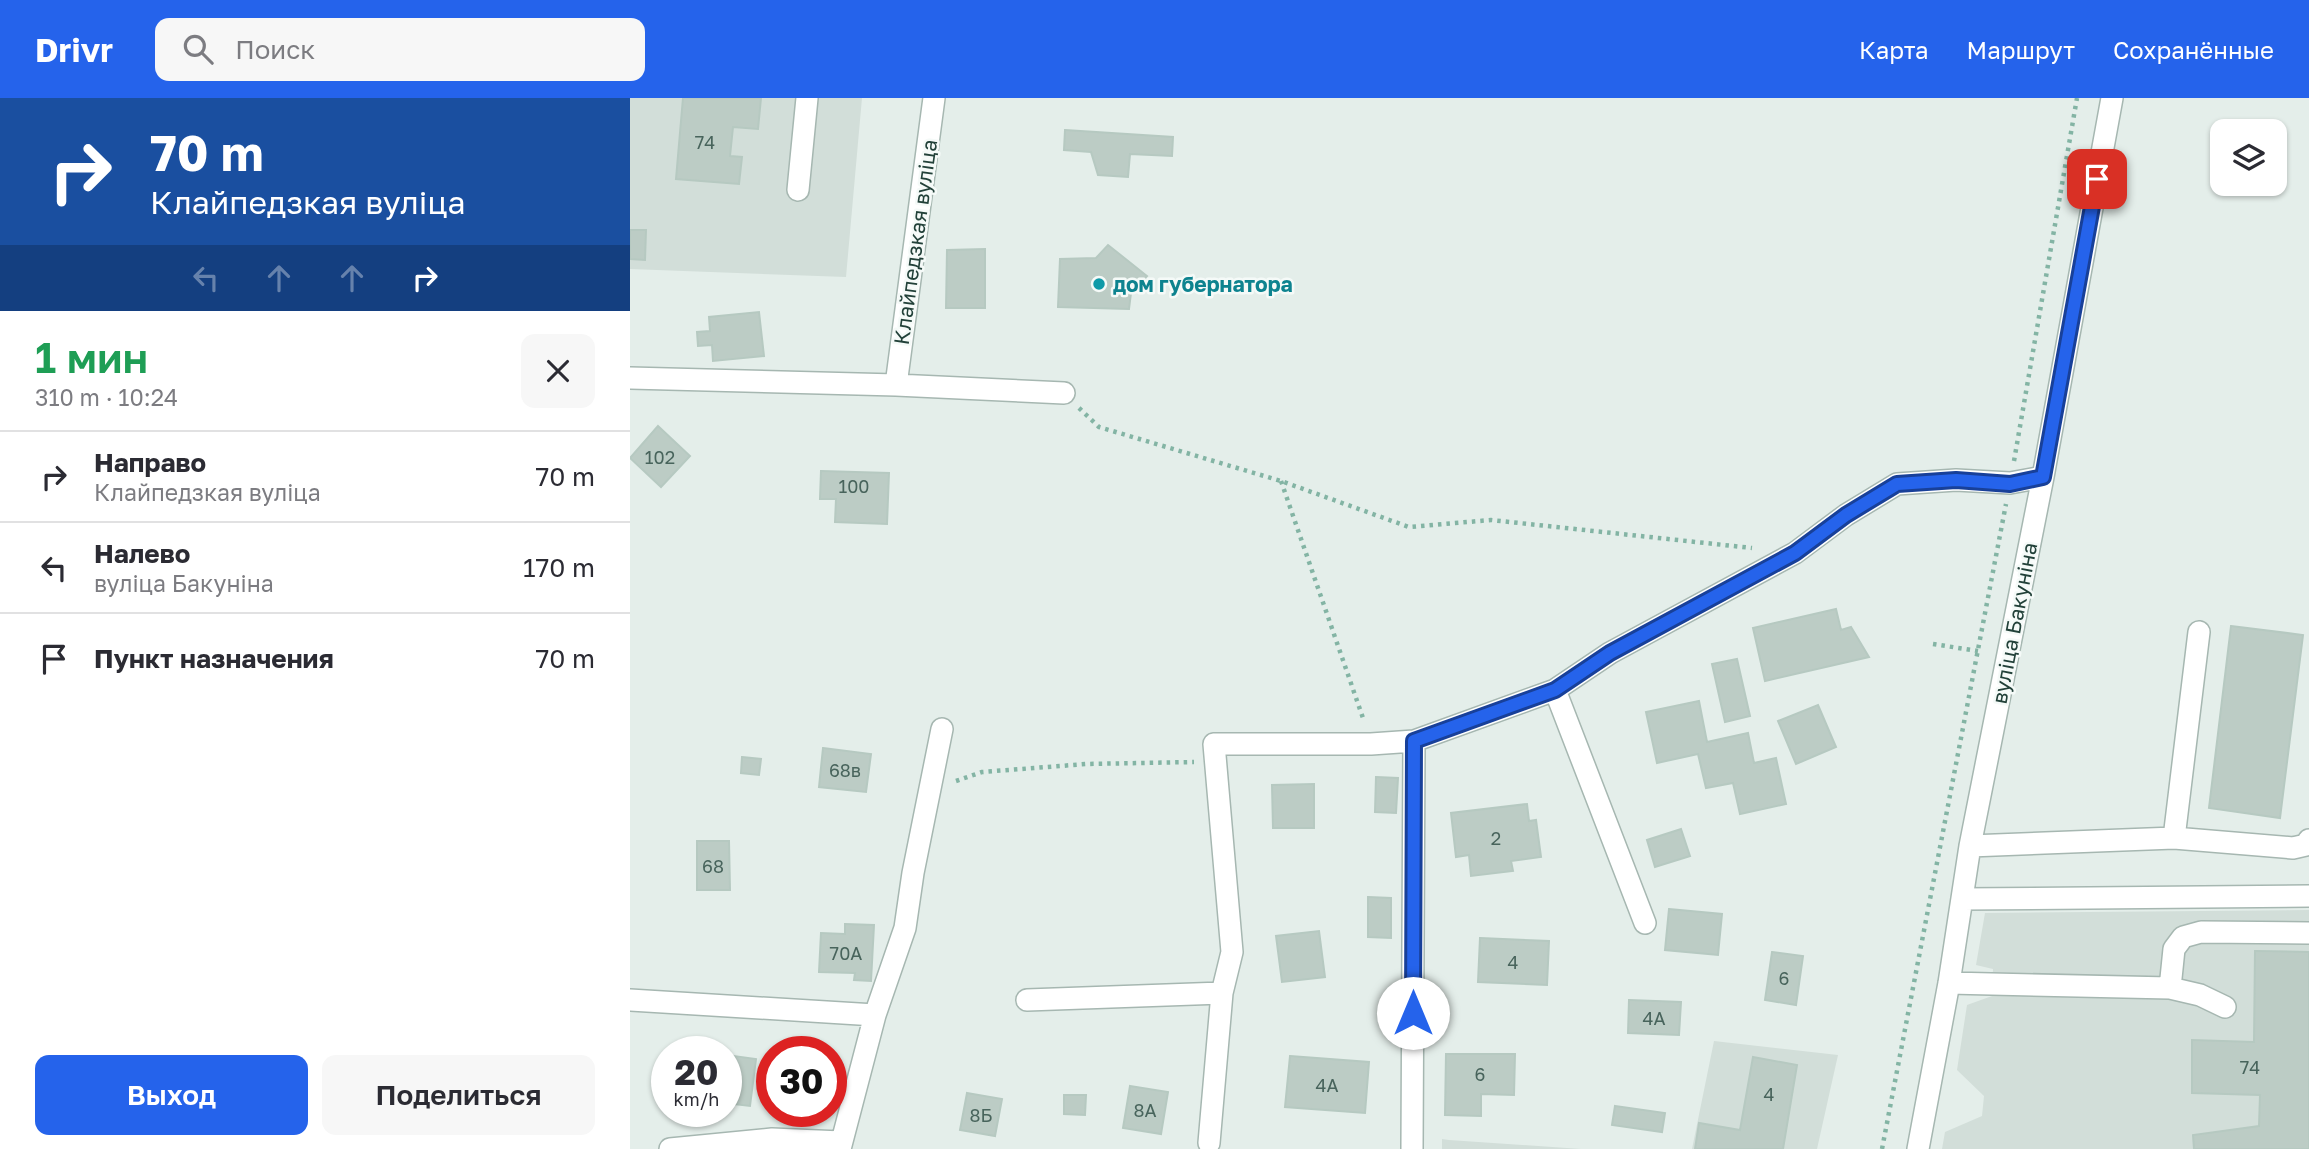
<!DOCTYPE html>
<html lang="ru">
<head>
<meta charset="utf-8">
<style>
	:root { --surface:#fff; --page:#f7f7f7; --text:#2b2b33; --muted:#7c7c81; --line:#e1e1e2; --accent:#2563eb }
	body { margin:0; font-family:"Golos Text",sans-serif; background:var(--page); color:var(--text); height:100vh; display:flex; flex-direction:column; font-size:26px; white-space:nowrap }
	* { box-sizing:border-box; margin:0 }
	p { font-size:23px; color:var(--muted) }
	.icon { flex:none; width:38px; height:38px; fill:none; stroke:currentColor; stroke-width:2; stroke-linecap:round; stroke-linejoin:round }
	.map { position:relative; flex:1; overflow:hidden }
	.sheet { display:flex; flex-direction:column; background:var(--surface); width:630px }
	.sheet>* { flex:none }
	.guide { background:#1a4fa0; color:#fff; overflow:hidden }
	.tools { position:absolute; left:1580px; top:21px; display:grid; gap:14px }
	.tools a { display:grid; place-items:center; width:77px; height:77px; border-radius:14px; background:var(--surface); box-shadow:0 2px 5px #0004; font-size:35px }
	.speed { position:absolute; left:21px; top:938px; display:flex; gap:14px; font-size:35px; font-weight:700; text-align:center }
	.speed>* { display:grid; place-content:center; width:91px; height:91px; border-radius:50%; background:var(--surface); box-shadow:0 2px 5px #0004; line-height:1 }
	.speed small { font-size:18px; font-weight:400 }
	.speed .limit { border:10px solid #d22; background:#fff; color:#111 }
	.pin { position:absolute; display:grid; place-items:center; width:60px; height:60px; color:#fff; margin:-30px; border-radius:14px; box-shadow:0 4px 10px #0006 }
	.me { position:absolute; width:77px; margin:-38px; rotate:0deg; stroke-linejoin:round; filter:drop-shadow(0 0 5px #0008) }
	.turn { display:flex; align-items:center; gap:24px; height:147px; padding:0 35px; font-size:32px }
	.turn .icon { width:91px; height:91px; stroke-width:2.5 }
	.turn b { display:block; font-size:49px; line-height:60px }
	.lanes { display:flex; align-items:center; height:66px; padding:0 35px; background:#0003; justify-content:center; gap:35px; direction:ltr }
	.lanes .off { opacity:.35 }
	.round { display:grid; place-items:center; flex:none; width:74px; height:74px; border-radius:14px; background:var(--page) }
	.summary { display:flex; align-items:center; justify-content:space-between; height:119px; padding:0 35px }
	h1 { font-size:42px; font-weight:600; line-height:52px; color:#1e9e55 }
	.action { display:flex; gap:14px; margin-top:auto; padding:14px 35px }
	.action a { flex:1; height:80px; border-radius:14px; background:var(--accent); color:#fff; font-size:28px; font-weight:600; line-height:80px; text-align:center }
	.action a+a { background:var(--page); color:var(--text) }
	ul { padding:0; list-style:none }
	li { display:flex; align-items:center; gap:21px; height:91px; padding:0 35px; border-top:2px solid var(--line) }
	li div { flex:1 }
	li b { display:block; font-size:26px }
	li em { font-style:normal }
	header { display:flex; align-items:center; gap:42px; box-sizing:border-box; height:98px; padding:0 35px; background:var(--accent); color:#fff }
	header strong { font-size:33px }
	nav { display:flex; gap:38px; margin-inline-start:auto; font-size:24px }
	.search { width:490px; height:63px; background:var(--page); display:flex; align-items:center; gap:18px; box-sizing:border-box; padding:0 24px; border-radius:14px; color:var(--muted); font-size:26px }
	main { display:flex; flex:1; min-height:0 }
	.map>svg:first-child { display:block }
	.built { fill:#d2ded9 }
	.building { fill:#bcccc5; stroke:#b6c9c1; stroke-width:2 }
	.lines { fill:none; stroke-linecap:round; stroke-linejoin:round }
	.minor-casing { stroke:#a6b7b1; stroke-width:24 }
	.path { stroke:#83b4a4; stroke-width:4.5; stroke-dasharray:3.5 5; stroke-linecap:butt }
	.minor { stroke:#fff; stroke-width:21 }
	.route-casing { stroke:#184099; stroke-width:18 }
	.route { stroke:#2563eb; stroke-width:12 }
	.culture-dot { fill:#0f9aa8; stroke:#f5faf8; stroke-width:2.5 }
	.labels { text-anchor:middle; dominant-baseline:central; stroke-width:5; stroke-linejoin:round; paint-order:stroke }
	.number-label { font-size:18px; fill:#48645c }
	.street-label { font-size:21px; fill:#224139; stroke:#f5faf8 }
	.culture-label { font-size:21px; font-weight:bold; fill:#0d838f; stroke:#f5faf8; text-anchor:start }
</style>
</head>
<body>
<header>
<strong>Drivr</strong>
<div class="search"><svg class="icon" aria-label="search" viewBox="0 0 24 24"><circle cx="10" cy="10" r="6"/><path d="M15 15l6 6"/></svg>Поиск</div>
<nav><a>Карта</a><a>Маршрут</a><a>Сохранённые</a></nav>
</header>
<main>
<section class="sheet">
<div class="guide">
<div class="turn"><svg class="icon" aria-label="right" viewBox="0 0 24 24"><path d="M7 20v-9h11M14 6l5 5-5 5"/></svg><div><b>70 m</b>Клайпедзкая вуліца</div></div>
<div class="lanes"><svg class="icon off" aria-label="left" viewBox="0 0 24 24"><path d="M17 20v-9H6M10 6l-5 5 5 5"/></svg><svg class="icon off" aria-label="ahead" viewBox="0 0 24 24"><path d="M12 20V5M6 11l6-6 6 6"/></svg><svg class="icon off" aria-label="ahead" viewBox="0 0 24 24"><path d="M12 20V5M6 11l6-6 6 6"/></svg><svg class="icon" aria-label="right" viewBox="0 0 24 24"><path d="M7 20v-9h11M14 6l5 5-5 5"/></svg></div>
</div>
<div class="summary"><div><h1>1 мин</h1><p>310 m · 10:24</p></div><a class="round"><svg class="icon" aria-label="close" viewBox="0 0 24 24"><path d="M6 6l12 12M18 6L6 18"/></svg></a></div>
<ul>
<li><svg class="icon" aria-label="right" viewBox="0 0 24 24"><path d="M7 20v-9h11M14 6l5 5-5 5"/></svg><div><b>Направо</b><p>Клайпедзкая вуліца</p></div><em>70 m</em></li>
<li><svg class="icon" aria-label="left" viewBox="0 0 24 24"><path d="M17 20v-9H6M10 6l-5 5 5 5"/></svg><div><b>Налево</b><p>вуліца Бакуніна</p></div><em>170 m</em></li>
<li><svg class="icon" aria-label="arrive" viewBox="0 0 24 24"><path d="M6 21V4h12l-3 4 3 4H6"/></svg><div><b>Пункт назначения</b></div><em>70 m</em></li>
</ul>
<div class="action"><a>Выход</a><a>Поделиться</a></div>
</section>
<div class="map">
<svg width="1679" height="1051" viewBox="0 0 1679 1051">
	<rect width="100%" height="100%" fill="#e4eeea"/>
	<path class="built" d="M0,0h232l-16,179 -216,-8z
		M1679,812v239h-367l3,-17 37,-16 2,-20 -27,-26 10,-65 25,-9 1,-27 -17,-4 9,-52z
		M1084,943l124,14 -21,94h-125z
		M812,1041l7,1 132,9h-139z"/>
	<path class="building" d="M53,0h78l-3,31 -25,-2 -3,29 12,1 -3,27 -63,-5z
		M435,32l108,7 -1,19 -42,-2 -2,23 -30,-2 -7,-23 -27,-2z
		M0,132h16l-1,30 -15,-1z
		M478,147l39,31 -16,17 -2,16 -71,-2 2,-48 36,-1z
		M355,151v59h-39l1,-58z
		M129,214l5,44 -51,5 -1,-16 -14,1 -1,-14 13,-1 -1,-14z
		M28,328l32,30 -29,31 -31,-29z
		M191,373l68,2 -2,51 -52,-2 1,-23h-16z
		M1206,511l5,21 10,-3 18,30 -104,24 -12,-53z
		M1601,528l72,9 -23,183 -71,-10z
		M1107,561l13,57 -25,6 -13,-58z
		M1069,603l8,41 41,-9 6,30 22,-5 10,46 -46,10 -7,-31 -27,5 -8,-34 -41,9 -11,-51z
		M1188,607l18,42 -40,17 -18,-43z
		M193,650l48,6 -5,38 -47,-5z
		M112,659l19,2 -2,16 -18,-2z
		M746,679l22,1 -2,35 -21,-1z
		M684,686v44h-41l-1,-43z
		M897,706l2,17 7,-1 5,37 -30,4 2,10 -42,5 -2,-21 -13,2 -5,-44z
		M1051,731l9,27 -35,11 -8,-27z
		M67,743h32l1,49h-33z
		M738,799l23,1v40l-23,-1z
		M1039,811l53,5 -4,41 -53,-5z
		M215,826l29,1 -3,56 -17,-1 1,-7 -36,-1 2,-39 24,1z
		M689,833l6,46 -43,5 -6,-46z
		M850,840l69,3 -2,44 -69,-3z
		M1625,853l54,1v197h-115l-1,-14 66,-9 1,-31 -68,-2v-53l62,2z
		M1142,854l31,4 -7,49 -31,-5z
		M999,902l52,2 -2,33 -51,-2z
		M816,956h69l-1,41 -33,-1v22l-36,-1z
		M96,957l30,4 -6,47 -24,-3z
		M660,958l79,6 -4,51 -80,-6z
		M1123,959l44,8 -14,84h-88l4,-26 41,7z
		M500,988l38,6 -7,42 -38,-6z
		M337,995l35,6 -7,37 -35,-6z
		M434,997h22l-1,20 -21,-1z
		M985,1008l50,7 -3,19 -50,-7z"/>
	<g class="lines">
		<defs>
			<path id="minor" d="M168,92l9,-92
				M0,280l266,7 38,-287
				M266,287l168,8
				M1569,534l-25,206 119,10 13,-3 3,-5
				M925,592l90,233
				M1340,748l204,-8
				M1332,801l347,-3
				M1319,885l221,5 30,7 25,12
				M1540,890l4,-39 9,-12 18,-5 108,1
				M0,902l245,15
				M397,902l195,-7 10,-41 -18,-208h157l43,-3 141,-51 55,-37 185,-100 51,-38 51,-31 59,-4 54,3 33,-6
				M579,1045l13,-150
				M40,1051l102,-10 69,3
				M210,1051l35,-134 30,-87 8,-55 29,-144
				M782,1051l2,-408
				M1288,1051l31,-166 21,-137 73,-369 69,-379"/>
		</defs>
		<use href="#minor" class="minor-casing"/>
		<path class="path" d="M449,310l20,19 182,54 128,46 82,-7 261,28
			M1384,363l63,-363
			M651,383l83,240
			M1303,546l45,7
			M326,683l26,-9 104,-8 108,-2
			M1252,1051l124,-645"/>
		<use href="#minor" class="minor"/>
	</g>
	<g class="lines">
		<defs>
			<path id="route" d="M783,915l1,-272 141,-51 55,-37 185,-100 51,-38 51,-31 59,-4 54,4 33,-7 54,-298"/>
		</defs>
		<use href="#route" class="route-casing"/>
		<use href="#route" class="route"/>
	</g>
	<circle class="culture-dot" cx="469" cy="186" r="7"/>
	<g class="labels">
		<g class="number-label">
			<text x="75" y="44">74</text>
			<text x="30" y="359">102</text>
			<text x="224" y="388">100</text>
			<text x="215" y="672">68в</text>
			<text x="866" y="740">2</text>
			<text x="83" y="768">68</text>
			<text x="216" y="855">70А</text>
			<text x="883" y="864">4</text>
			<text x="1154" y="880">6</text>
			<text x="1024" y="920">4А</text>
			<text x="1620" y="969">74</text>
			<text x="850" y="976">6</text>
			<text x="697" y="987">4А</text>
			<text x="1139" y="996">4</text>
			<text x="515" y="1012">8А</text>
			<text x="351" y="1017">8Б</text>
		</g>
		<g class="street-label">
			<text transform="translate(285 144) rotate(-82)">Клайпедзкая вуліца</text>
			<text transform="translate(1384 525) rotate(-79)">вуліца Бакуніна</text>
		</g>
		<g class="culture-label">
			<text x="483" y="186">дом губернатора</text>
		</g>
	</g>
</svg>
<div class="tools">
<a><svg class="icon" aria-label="layers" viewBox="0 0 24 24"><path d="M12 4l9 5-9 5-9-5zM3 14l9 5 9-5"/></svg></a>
</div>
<div class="speed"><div>20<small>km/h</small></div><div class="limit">30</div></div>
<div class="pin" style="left:1467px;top:81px;background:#d93025"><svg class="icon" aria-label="arrive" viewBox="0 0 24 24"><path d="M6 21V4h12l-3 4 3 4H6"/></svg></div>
<svg class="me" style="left:783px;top:915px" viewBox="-20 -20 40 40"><circle r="19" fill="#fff"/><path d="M0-13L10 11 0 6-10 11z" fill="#2563eb"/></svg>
</div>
</main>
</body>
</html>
